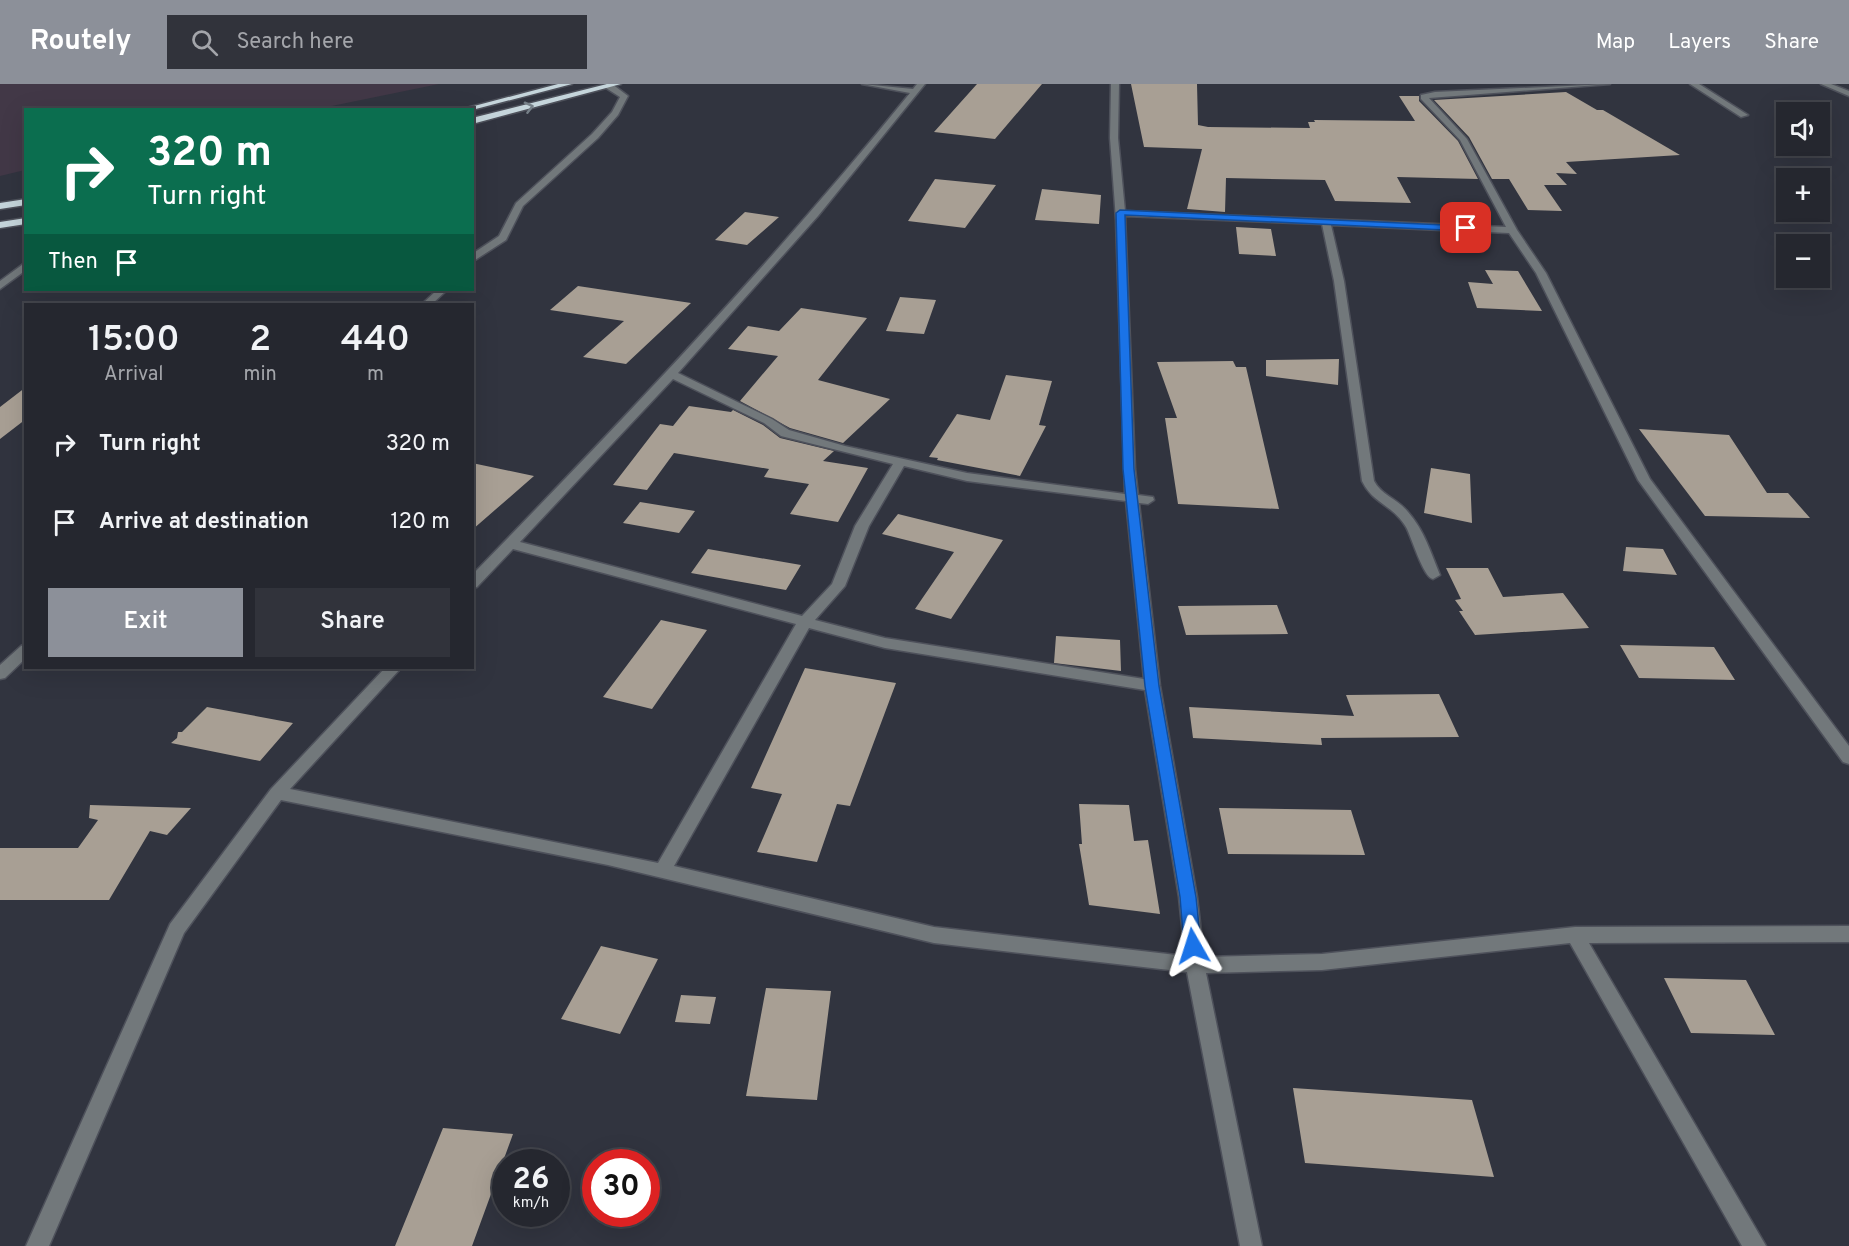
<!DOCTYPE html>
<html lang="en">
<head>
<meta charset="utf-8">
<style>
	:root { --surface:#25272f; --page:#31333b; --text:#f1f3f6; --muted:#a3a5aa; --line:#42444b; --accent:#8c9099 }
	body { margin:0; font-family:Overpass,sans-serif; background:var(--page); color:var(--text); height:100vh; display:flex; flex-direction:column; font-size:22px; white-space:nowrap }
	* { box-sizing:border-box; margin:0 }
	p { font-size:20px; color:var(--muted) }
	.icon { flex:none; width:33px; height:33px; fill:none; stroke:currentColor; stroke-width:2; stroke-linecap:round; stroke-linejoin:round }
	.map { position:relative; flex:1; overflow:hidden }
	.details { position:absolute; left:24px; top:219px; width:450px; height:366px; display:flex; flex-direction:column; background:var(--surface); border-radius:0px; box-shadow:0 6px 24px #0002,0 0 0 2px var(--line) }
	.details>* { flex:none }
	.top-card { position:absolute; left:24px; top:24px; width:450px; height:183px; border-radius:0px; box-shadow:0 6px 24px #0002,0 0 0 2px var(--line); background:#0b6e4f; color:#fff; overflow:hidden }
	.fabs { position:absolute; left:1776px; top:18px; display:grid; gap:12px }
	.fabs a { display:grid; place-items:center; width:54px; height:54px; border-radius:0px; background:var(--surface); box-shadow:0 6px 24px #0002,0 0 0 2px var(--line); font-size:30px }
	.speed { position:absolute; left:492px; top:1065px; display:flex; gap:12px; font-size:30px; font-weight:700; text-align:center }
	.speed>* { display:grid; place-content:center; width:78px; height:78px; border-radius:50%; background:var(--surface); box-shadow:0 6px 24px #0002,0 0 0 2px var(--line); line-height:1 }
	.speed small { font-size:15px; font-weight:400 }
	.speed .limit { border:9px solid #d22; background:#fff; color:#111 }
	.pin { position:absolute; display:grid; place-items:center; width:51px; height:51px; color:#fff; margin:-26px; border-radius:12px; box-shadow:0 3px 9px #0006 }
	.me { position:absolute; width:66px; margin:-33px; rotate:354deg; stroke-linejoin:round; filter:drop-shadow(0 0 4px #0008) }
	.turn { display:flex; align-items:center; gap:21px; height:126px; padding:0 24px; font-size:27px }
	.turn .icon { width:78px; height:78px; stroke-width:2.5 }
	.turn b { display:block; font-size:42px; line-height:51px }
	.then { display:flex; align-items:center; height:57px; padding:0 24px; background:#0003; gap:12px; font-size:22px }
	.eta { display:flex; justify-content:space-evenly; align-items:center; height:102px; text-align:center }
	.eta b { font-size:36px; font-weight:600; line-height:42px }
	.action { display:flex; gap:12px; margin-top:auto; padding:12px 24px }
	.action a { flex:1; height:69px; border-radius:0px; background:var(--accent); color:#fff; font-size:24px; font-weight:600; line-height:69px; text-align:center }
	.action a+a { background:var(--page); color:var(--text) }
	ul { padding:0; list-style:none }
	li { display:flex; align-items:center; gap:18px; height:78px; padding:0 24px }
	li div { flex:1 }
	li b { display:block; font-size:22px }
	li em { font-style:normal }
	header { display:flex; align-items:center; gap:36px; box-sizing:border-box; height:84px; padding:0 30px; background:var(--accent); color:#fff }
	header strong { font-size:28px }
	nav { display:flex; gap:33px; margin-inline-start:auto; font-size:21px }
	.search { width:420px; height:54px; background:var(--page); display:flex; align-items:center; gap:15px; box-sizing:border-box; padding:0 21px; border-radius:0px; color:var(--muted); font-size:22px }
	.map>svg:first-child { display:block }
	.industrial { fill:#423847 }
	.building { fill:#a89f94 }
	.lines { fill:none; stroke-linecap:round; stroke-linejoin:round }
	.minor-casing { stroke:#4e515b; stroke-width:3 }
	.highway-casing { stroke:#4e515b; stroke-width:3 }
	.minor { fill:#72787b; fill-rule:evenodd }
	.highway { fill:#c5d5db; fill-rule:evenodd }
	.oneway { stroke:#768088 }
	.route { fill:#1a73e8; stroke:#114b97; stroke-width:1.5 }
</style>
</head>
<body>
<header>
<strong>Routely</strong>
<div class="search"><svg class="icon" aria-label="search" viewBox="0 0 24 24"><circle cx="10" cy="10" r="6"/><path d="M15 15l6 6"/></svg>Search here</div>
<nav><a>Map</a><a>Layers</a><a>Share</a></nav>
</header>
<div class="map">
<svg width="1849" height="1162" viewBox="0 0 1849 1162">
	<rect width="100%" height="100%" fill="#31343f"/>
	<path class="industrial" d="M0,0h439l-122,25 -291,1 -1,60 -25,6z"/>
	<path class="building" d="M977,0h65l-47,55 -61,-7z
		M1131,0h66l1,41 10,2 102,1 -2,-6h7l-1,-2 101,1 -16,-25h20v5l39,40 20,38 -81,-2 14,26 -76,-2 -10,-21 -99,-2 -1,34 -38,-3 15,-60 -58,-2z
		M1566,8l31,18h6l77,45 -114,7 11,12 -21,-1 11,12h-23l18,26 -34,-1 -19,-31h-17l-23,-42 -35,-37z
		M935,95l61,6 -31,43 -57,-7z
		M1042,105l59,6 -2,29 -64,-4z
		M745,128l34,5 -32,28 -32,-5z
		M1236,143l35,2 5,27 -37,-2z
		M1485,186l33,1 24,40 -65,-3 -9,-26 25,2z
		M578,202l113,17 -65,61 -43,-7 41,-36 -74,-11z
		M900,213l36,3 -12,34 -38,-3z
		M801,224l66,10 -49,62 72,19 -47,44 -53,-15 -50,-27 38,-45 -50,-7 20,-23 31,5z
		M1339,275l-1,26 -72,-9v-16z
		M1233,277l3,6h10l33,142 -101,-5 -13,-86h12l-20,-56z
		M1006,291l46,6 -13,44 7,1 -26,50 -83,-16 1,-2 -9,-1 28,-43 33,6z
		M26,303v32l-26,20v-32z
		M689,322l42,6 2,-2 30,15 17,13 54,13 -11,10 45,7 -30,54 -48,-8 19,-30 -45,-7 5,-8 -95,-16 -27,37 -34,-5 47,-61 13,2z
		M1639,345l90,6 38,58h21l22,25 -105,-2z
		M472,379l62,13 -62,54z
		M1431,384l39,6 2,49 -48,-10z
		M640,418l55,9 -16,22 -56,-10z
		M898,430l105,26 -52,79 -36,-10 39,-57 -72,-18z
		M1626,463l37,2 14,26 -54,-4z
		M708,465l93,16 -15,25 -95,-17z
		M1446,484h42l15,29 60,-4 26,35 -114,7 -16,-24h4l-8,-11 6,-1z
		M1277,521l11,29 -102,1 -8,-29z
		M661,536l46,10 -55,79 -49,-12z
		M1056,552l64,4 1,31 -67,-8z
		M1620,561l94,2 21,33 -96,-2z
		M805,584l91,15 -46,123 -13,-2 -20,58 -60,-10 25,-58 -31,-6z
		M1439,610l20,43 -138,1 1,7 -129,-7 -4,-31 165,9 -8,-21z
		M207,623l86,16 -33,38 -89,-18 6,-5 1,-6h4z
		M1079,720l50,1 5,36 14,-1 12,74 -71,-9 -10,-61h3z
		M90,721l101,3 -24,27 -17,-4 -41,69h-109v-52h78l20,-28 -9,-2z
		M1219,724l132,2 14,45 -137,-1z
		M601,862l57,13 -38,75 -59,-15z
		M1664,894l82,2 29,55 -84,-2z
		M766,904l65,3 -14,109 -71,-4z
		M681,911l35,2 -6,27 -35,-2z
		M1293,1004l179,12 22,77 -189,-14z
		M443,1044l70,6 -41,112h-77z"/>
	<g class="lines">
		<defs>
			<path id="minor" d="M606,0h6l16,12 -10,19 -20,23 -75,68 -17,34 -34,22v-8l27,-18 17,-33 76,-69 20,-22 8,-15 -14,-9z
				M862,0l51,5 4,-5h8l-107,132 -140,157 94,46 17,11 56,16 122,27 158,21 -9,-274 -6,-82 1,-54h8l-1,54 7,73 381,16 -46,-87 -39,-41v-4l14,-3 175,-8 -181,14 38,41 50,91 29,43 104,206 199,267v18l-6,-2 -205,-282 -102,-207 -27,-40 -178,-8 13,56 30,200c7,14 24,18 34,31 16,18 23,41 32,63l-7,4c-10,-2 -21,-41 -27,-52 -14,-23 -33,-23 -44,-46l-28,-200 -12,-57 -197,-8 10,253 3,26 15,2 1,3 -6,4 -9,-1 21,183 37,211 7,60 118,-3 253,-27 274,-1v16l-260,1 177,303h-24l-172,-303 -248,27 -116,3 56,273h-22l-53,-274 -253,-29 -326,-78 -327,-65 -97,133 -135,313h-23l144,-322 101,-135 114,-121h16l-111,121 368,74 138,-239 -283,-75 -36,38 -5,1v-13c152,-156 301,-313 438,-482zM673,295l91,44 17,13 112,28 -38,62 -23,58 -30,32 -282,-74zM904,382l63,15 159,20 18,178 -259,-41 -70,-18 30,-34 24,-60zM809,544l76,20 260,42 34,207 6,59 -251,-29 -260,-61z
				M1690,0h9l49,31 -7,2z
				M1821,0h10l18,7v5z
				M26,178v8l-26,19v-8z
				M437,206h10l-15,14h-10z
				M26,560v14l-21,20 -5,1v-14l21,-19z"/>
			<path id="highway" d="M558,0h14l-100,26h-13z
				M607,0h14l-149,40v-6z
				M26,115v6l-26,4v-6z
				M26,134v6l-26,4v-6z"/>
		</defs>
		<use href="#minor" class="minor-casing"/>
		<use href="#highway" class="highway-casing"/>
		<use href="#minor" class="minor"/>
		<use href="#highway" class="highway"/>
	</g>
	<defs><path id="oneway-chevron" d="M-2-3.5L2.5 0L-2 3.5" fill="none" stroke-width="1.6" stroke-linecap="round" stroke-linejoin="round" transform="scale(1.5)"/></defs>
	<use class="oneway" href="#oneway-chevron" transform="translate(529 23) rotate(-14)"/>
	<path class="route" d="M1120,126l346,16 4,2 -4,3 -341,-16 9,254 25,217 37,211 5,49 -2,5h-12l-3,-5 -4,-49 -35,-211 -22,-217 -7,-256z"/>
</svg>
<div class="fabs">
<a><svg class="icon" aria-label="sound" viewBox="0 0 24 24"><path d="M4 9h4l5-4v14l-5-4H4zM17 9q2 3 0 6"/></svg></a>
<a>+</a>
<a>−</a>
</div>
<div class="speed"><div>26<small>km/h</small></div><div class="limit">30</div></div>
<div class="pin" style="left:1466px;top:144px;background:#d93025"><svg class="icon" aria-label="arrive" viewBox="0 0 24 24"><path d="M6 21V4h12l-3 4 3 4H6"/></svg></div>
<svg class="me" style="left:1193px;top:862px" viewBox="-20 -20 40 40"><path d="M0-17L14 15 0 8-14 15z" fill="#1a73e8" stroke="#fff" stroke-width="4"/></svg>
<div class="top-card">
<div class="turn"><svg class="icon" aria-label="right" viewBox="0 0 24 24"><path d="M7 20v-9h11M14 6l5 5-5 5"/></svg><div><b>320 m</b>Turn right</div></div>
<div class="then">Then<svg class="icon" aria-label="arrive" viewBox="0 0 24 24"><path d="M6 21V4h12l-3 4 3 4H6"/></svg></div>
</div>
<section class="details">
<div class="eta">
<div><b>15:00</b><p>Arrival</p></div>
<div><b>2</b><p>min</p></div>
<div><b>440</b><p>m</p></div>
</div>
<ul>
<li><svg class="icon" aria-label="right" viewBox="0 0 24 24"><path d="M7 20v-9h11M14 6l5 5-5 5"/></svg><div><b>Turn right</b></div><em>320 m</em></li>
<li><svg class="icon" aria-label="arrive" viewBox="0 0 24 24"><path d="M6 21V4h12l-3 4 3 4H6"/></svg><div><b>Arrive at destination</b></div><em>120 m</em></li>
</ul>
<div class="action"><a>Exit</a><a>Share</a></div>
</section>
</div>
</body>
</html>
